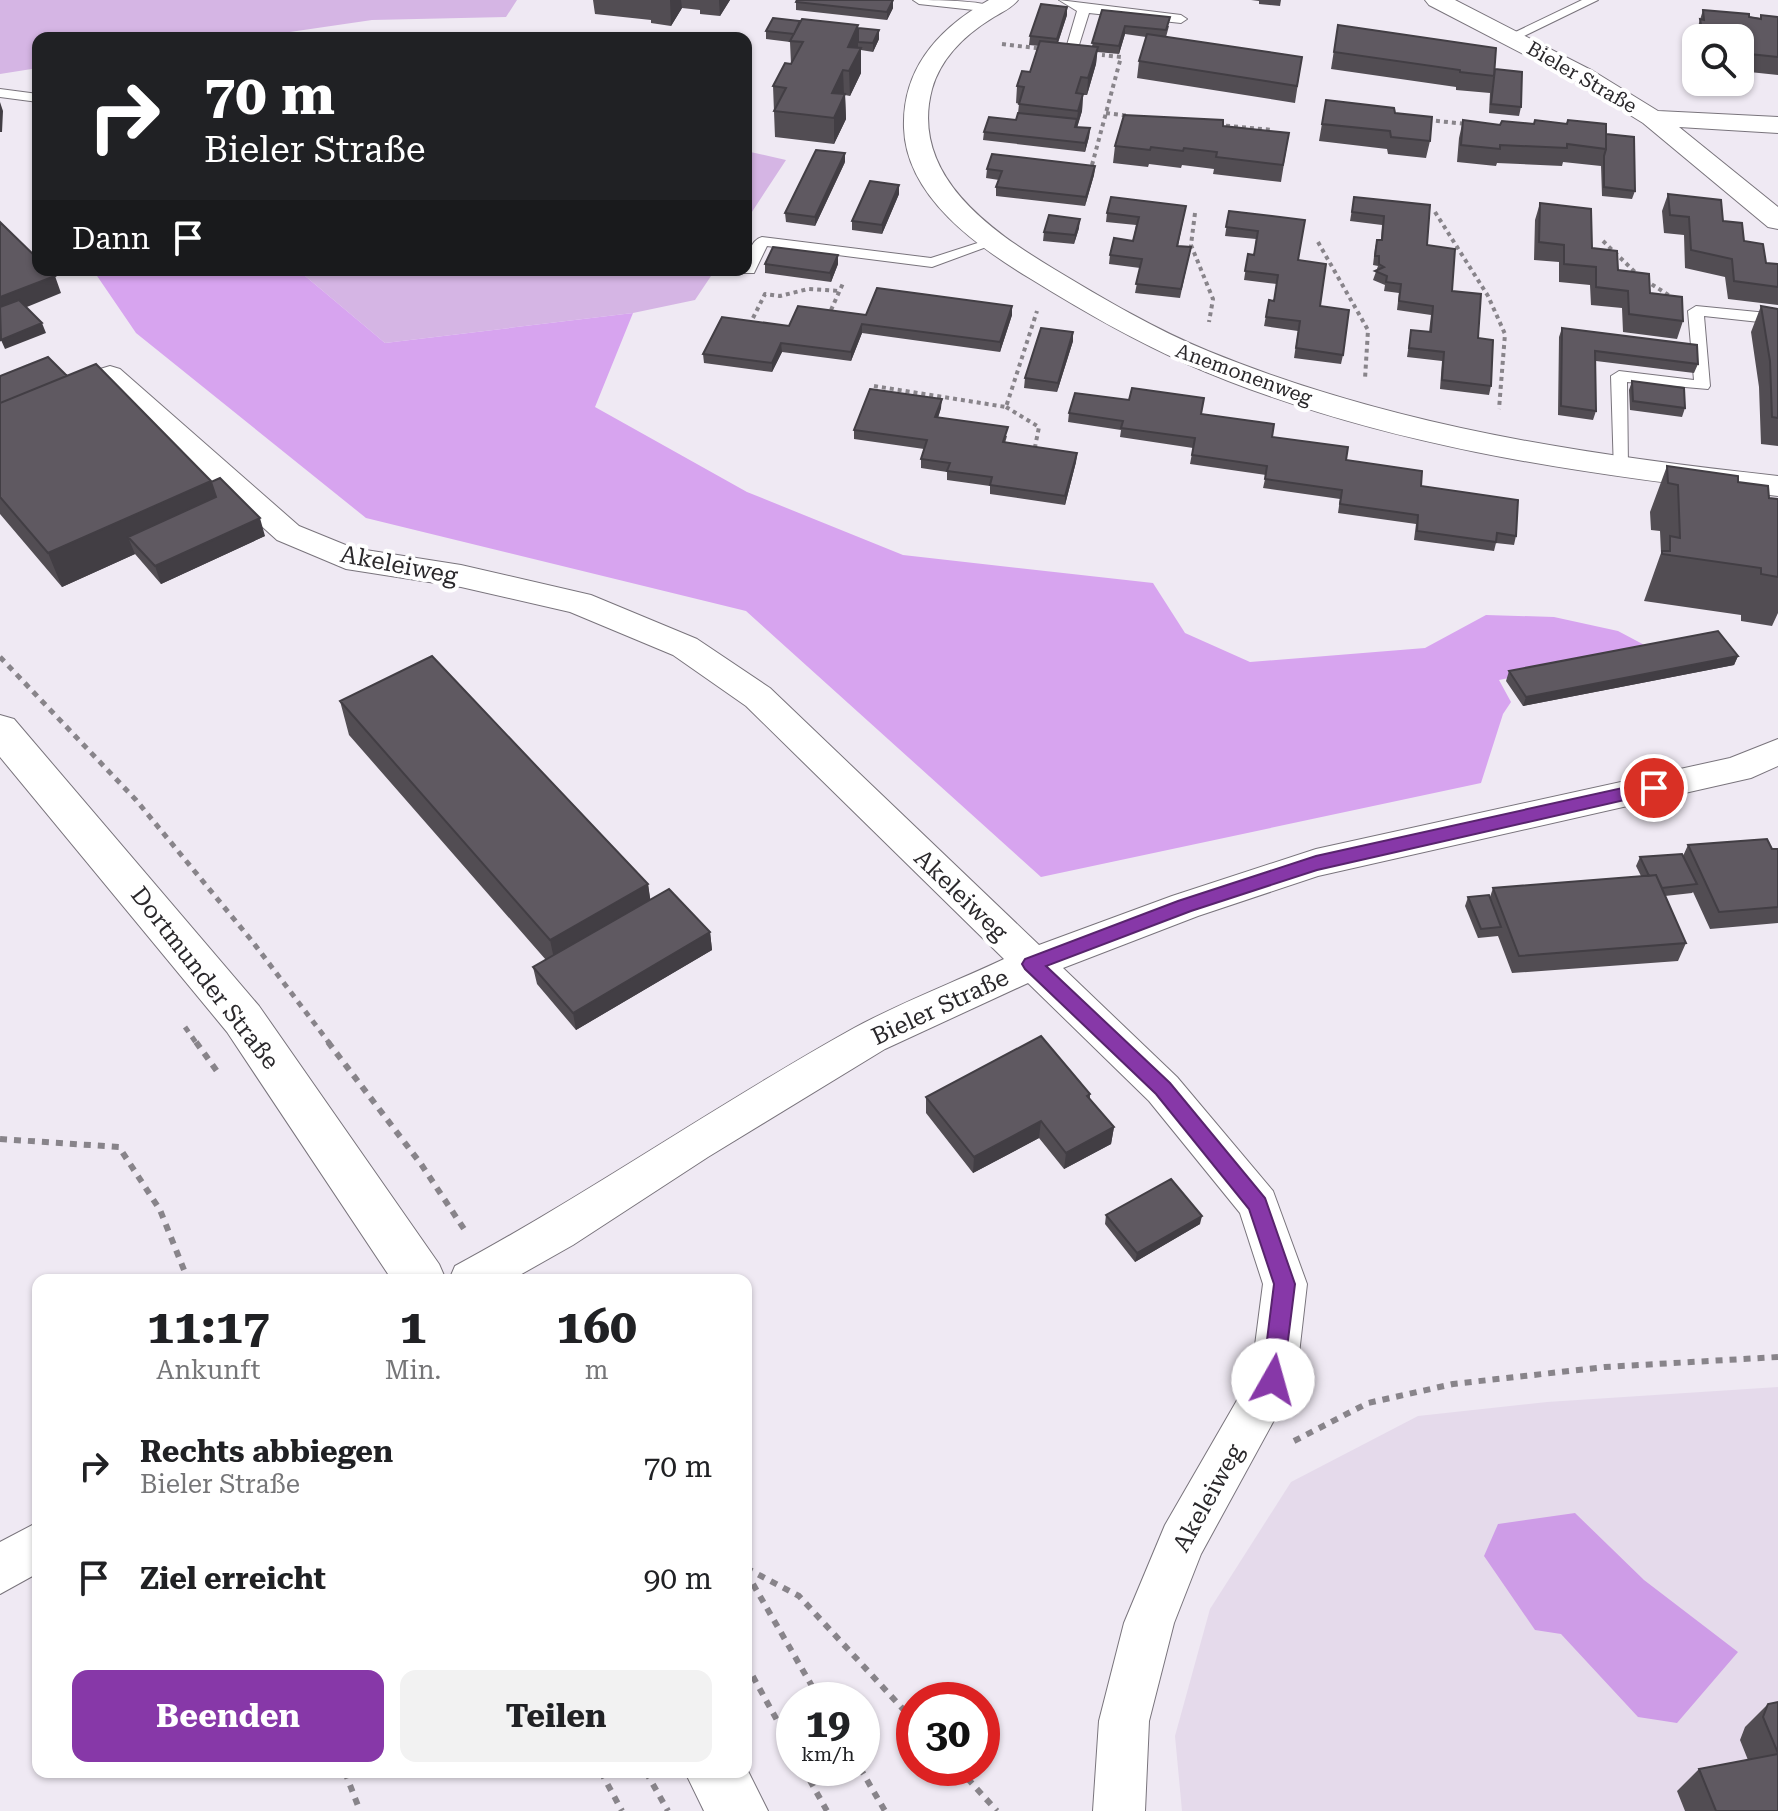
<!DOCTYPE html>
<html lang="de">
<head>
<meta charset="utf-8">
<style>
	:root { --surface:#fff; --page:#f2f2f2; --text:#202124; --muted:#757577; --accent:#8738a8 }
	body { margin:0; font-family:"Roboto Serif",serif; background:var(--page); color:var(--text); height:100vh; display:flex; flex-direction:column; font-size:30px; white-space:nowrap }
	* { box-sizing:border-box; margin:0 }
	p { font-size:26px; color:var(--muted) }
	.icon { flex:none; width:44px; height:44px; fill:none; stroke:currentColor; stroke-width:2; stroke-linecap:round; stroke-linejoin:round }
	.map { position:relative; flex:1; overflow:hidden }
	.drawer { position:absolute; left:32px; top:1274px; width:720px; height:504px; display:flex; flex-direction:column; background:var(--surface); border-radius:16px; box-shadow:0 2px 6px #0004 }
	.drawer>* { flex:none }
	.hud { position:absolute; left:32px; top:32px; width:720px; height:244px; border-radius:16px; box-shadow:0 2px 6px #0004; background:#202124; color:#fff; overflow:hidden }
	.fabs { position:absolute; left:1682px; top:24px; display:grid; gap:16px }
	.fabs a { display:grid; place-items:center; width:72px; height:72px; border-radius:16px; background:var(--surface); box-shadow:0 2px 6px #0004; font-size:40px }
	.speed { position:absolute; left:776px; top:1682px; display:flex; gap:16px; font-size:40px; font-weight:700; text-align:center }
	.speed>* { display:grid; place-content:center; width:104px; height:104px; border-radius:50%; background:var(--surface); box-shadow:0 2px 6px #0004; line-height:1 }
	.speed small { font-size:20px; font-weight:400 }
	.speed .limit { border:12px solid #d22; background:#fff; color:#111 }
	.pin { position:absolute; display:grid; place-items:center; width:68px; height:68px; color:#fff; margin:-34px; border:4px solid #fff; border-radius:50%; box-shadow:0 2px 8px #0007 }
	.me { position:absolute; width:88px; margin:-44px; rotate:7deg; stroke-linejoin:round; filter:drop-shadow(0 0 6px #0008) }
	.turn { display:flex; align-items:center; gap:28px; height:168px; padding:0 40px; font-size:36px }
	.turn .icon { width:104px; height:104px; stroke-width:2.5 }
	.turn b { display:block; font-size:56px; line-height:68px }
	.then { display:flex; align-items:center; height:76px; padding:0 40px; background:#0003; gap:16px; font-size:30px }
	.eta { display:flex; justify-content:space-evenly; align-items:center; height:136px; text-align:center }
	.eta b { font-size:48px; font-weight:700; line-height:56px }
	.button { display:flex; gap:16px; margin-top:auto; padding:16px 40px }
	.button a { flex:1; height:92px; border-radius:16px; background:var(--accent); color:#fff; font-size:32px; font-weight:700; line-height:92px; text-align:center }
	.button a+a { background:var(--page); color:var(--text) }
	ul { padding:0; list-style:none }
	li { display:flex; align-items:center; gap:24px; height:112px; padding:0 40px }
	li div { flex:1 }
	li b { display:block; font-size:30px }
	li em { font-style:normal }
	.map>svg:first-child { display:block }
	.built { fill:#e5daeb }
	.green { fill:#d5b5e4 }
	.forest { fill:#d7a4ef }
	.water { fill:#ce9ce7 }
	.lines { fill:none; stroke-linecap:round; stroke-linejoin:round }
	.lane-casing { stroke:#79747c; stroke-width:2 }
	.street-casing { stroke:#79747c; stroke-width:2 }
	.secondary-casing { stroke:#79747c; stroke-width:2 }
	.path-far2 { stroke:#88848a; stroke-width:4; stroke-dasharray:4 4; stroke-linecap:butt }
	.path-far1 { stroke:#88848a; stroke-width:5; stroke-dasharray:6 6; stroke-linecap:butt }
	.path { stroke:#88848a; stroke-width:6; stroke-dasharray:7 7; stroke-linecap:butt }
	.lane { fill:#fff; fill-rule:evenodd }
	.street { fill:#fff; fill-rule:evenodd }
	.secondary { fill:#fff; fill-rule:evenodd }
	.wall { fill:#524d53 }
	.shaded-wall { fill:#423e44 }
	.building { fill:#5f5961; stroke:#423e44; stroke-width:2 }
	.route { fill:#8738a8; stroke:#58246d; stroke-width:2 }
	.labels { text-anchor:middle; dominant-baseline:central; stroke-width:8; stroke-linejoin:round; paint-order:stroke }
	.far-street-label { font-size:20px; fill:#2a282b; stroke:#fff }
	.street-label { font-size:24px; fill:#2a282b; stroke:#fff }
</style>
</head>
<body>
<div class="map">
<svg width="1778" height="1811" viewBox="0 0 1778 1811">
	<rect width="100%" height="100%" fill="#efe9f3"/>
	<path class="built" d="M1778,1387v424h-596l-7,-75 35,-127 81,-127 127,-66 129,-14z"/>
	<path class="green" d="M0,0h517l-11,17 -134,3 -124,18h-210v30l-38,6z
		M746,151l40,9 -40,61z
		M298,270h417l-20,30 -62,13 -248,30z"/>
	<path class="forest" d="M93,270h205l87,73 248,-30 -38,94 152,85 156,63 250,28 32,50 65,29 175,-14 61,-33 68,2 64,14 34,18 -153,31 12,22 -8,12 -22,69 -440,94 -295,-266 -380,-93 -230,-185z"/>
	<path class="water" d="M1575,1513l69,67 94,72 -61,71 -39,-6 -77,-83 -26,-4 -51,-74 14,-32z"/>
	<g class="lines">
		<defs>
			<path id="lane" d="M913,0c22,0 68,0 85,8l-6,4 -73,-8z
				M1059,0l122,15 6,4 -6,4 -92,-10 -10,32 -6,4 -6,-4 10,-34z
				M1582,0h16l-82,40 -11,-3z
				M0,89l38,5v8l-38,-5z
				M762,237l169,21 62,-20 7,4 -68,25 -165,-21 -13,27h-10l-2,-3h4c0,-11 4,-30 16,-33z
				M1696,306l82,8v10l-74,-8 6,70 -2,3 -81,-7 1,86 -8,5 -6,-1 -3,-96 8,-5 75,9 -6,-69z"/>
			<path id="street" d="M989,0h29c-6,8 -16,12 -24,17 -28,17 -53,40 -62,72 -23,86 59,142 122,180 50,30 100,60 154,82 183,75 375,104 570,125v20c-201,-22 -406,-51 -593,-133 -54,-24 -104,-53 -154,-84 -53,-32 -125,-82 -127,-151 -2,-60 35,-100 85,-128z
				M1425,0h30l138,71 65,40 120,6v16l-99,-6 99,80v22l-10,-2 -125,-104 -68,-42 -146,-76z
				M110,366l10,3 179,157 54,22 108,17 130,30 106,44 73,49 269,257 133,-49 144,-47 414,-91 48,-19v27l-27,12 -433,98 -120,40 -135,52 114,109 96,114 34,93 -11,96 -95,174 -27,69 -25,98 -4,90h-52l6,-90 25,-98 41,-98 86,-149 12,-92 -23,-71 -91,-112 -121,-118 -143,66 -177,108 -135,88 -62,35h-62l6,-14c137,-74 264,-163 399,-238 48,-26 101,-46 150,-69l-258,-253 -73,-51 -103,-43 -109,-25 -115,-18 -69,-29 -177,-159 -5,-6 5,-6z
				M38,1522v51l-38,21v-52z"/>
			<path id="secondary" d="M0,715l14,4 245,287 180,258 7,16h-54l-165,-248 -227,-275z
				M746,1767l22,44h-64l-19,-39h61z"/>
		</defs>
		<use href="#lane" class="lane-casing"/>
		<use href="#street" class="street-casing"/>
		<use href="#secondary" class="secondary-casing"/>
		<path class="path-far2" d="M1002,44l42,5
			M1106,113l23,3
			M1428,120l38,4
			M1218,125l55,5
			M1092,165l29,-108 -19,-2
			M1435,212l53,84 17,38 -6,75
			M1195,213l-4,32 22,54 -4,23
			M1603,241l34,33
			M1318,242l50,88 -3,49
			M1645,280l25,16
			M831,310l13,-29
			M753,318l12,-24 15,2 28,-7 31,2
			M874,386l132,21 31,-96
			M1006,407l33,20 -4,20"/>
		<path class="path-far1" d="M0,657l136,143 116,141 78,103
			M185,1027l12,17"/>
		<path class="path" d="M196,1042l23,32
			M328,1042l93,122 45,68
			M0,1139l119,8 41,63 28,70
			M1294,1441l74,-38 85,-19 152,-17 173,-10
			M746,1568l53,28 115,125
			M746,1572l74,128
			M746,1664l48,87
			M803,1768l24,43
			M860,1768l25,43
			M958,1768l39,43
			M345,1772l15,39
			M601,1772l21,39
			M646,1772l22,39"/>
		<use href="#lane" class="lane"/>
		<use href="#street" class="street"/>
		<use href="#secondary" class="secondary"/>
	</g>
	<path class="wall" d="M593,0h137l-10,16 -20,-2v-4l-18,-2 -11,18 -20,-3v-3l-56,-6z
		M893,0v8l-6,12 -91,-10v-8z
		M1251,0h30l-1,6 -21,-2v-3z
		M1102,10l67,16 -3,11 136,20 -7,46 -158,-25 2,-17 7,-24 -21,-3 -6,20 -22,-2 -1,12 -9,31h-4l-1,16 -5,16 13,1 -1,9 -4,15 -102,-12 1,-8 32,-12 2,-7 1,-9 -3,-1 1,-17 13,-14 9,-26 -10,-1 1,-9 37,-21 -9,28 34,3z
		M1703,10l57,8 1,-3 17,2v58l-38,-4v-33h-44v8l-1,-10z
		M1338,25l157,44 26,38 -2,9 -30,-3 1,-20 -34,-3v-3l-125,-18z
		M858,28l21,11 -6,13 -12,-2v23l-11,23 -5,-1 1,24 -12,25 -59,-7 -2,-51 18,-22 -1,-22 -24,-3v-8z
		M1326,100l69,13 35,28 -4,17 -38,-4 -1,-5 -68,-8z
		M1463,120l37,5 34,-1 1,-4 31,4 2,-4 38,14 29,57 -3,8 -30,-3 -1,-31v1l-38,-4 -1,4 -65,-3 -1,3 -39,-4 2,-24z
		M1223,126l66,7 -8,49 -68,-8 1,-5 -32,-4 -1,3 -32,-4 -1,3 -35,-4 2,-17z
		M845,162l-30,64 -29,-4 -1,-9z
		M1095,166l-1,9 -9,31 -89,-10v-9l3,-7 -13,-2 1,-9z
		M899,185v9l-17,40 -30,-4v-9z
		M1668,194l55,27 43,42 12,1v41l-50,-6 -3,-22 -40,-9 -1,-33 -20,-2 -2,-22z
		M1354,197l76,8 -3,40 51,93 13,48 -2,9 -49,-6 2,-28 -35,-4 4,-27 18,2 2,-17 -34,-5 2,-17 -15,-2 1,-6 -12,-5 5,-14 -5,-1 2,-17 2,-8h4l1,-15 -32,-4z
		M1540,203l78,67 32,23 33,28 -6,18 -54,-7 -1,-24 -31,-3 -1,-20 -31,-3v-20l-25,-2 1,-40z
		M1186,206l-8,40 11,10 -9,42 -45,-5 5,-25 -31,-4 1,-9 23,-14 3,-16 -30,-3 1,-9z
		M1229,211l76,9 -7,40 45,95 -2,9 -47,-6 4,-27 -34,-5 5,-26 5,1 3,-17 -33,-4 4,-26 6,1 2,-16 -31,-3z
		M1079,228l-5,16 -31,-3 1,-9z
		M838,255v9l-7,18 -66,-9v-9z
		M1012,306v9l-12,37 -138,-19 -11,28 -69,-9 -10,20 -68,-9 -1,-9 86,-28 77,-11z
		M1761,306l17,3v137l-17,-2 -2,-57 -8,-55z
		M1562,328l136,36 -4,9 -98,-12v50l-3,9 -35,-5 1,-78z
		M1073,332v9l-16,51 -33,-4 1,-10z
		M0,376h67l198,160 -104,48 -26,-30 -73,33 -62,-73z
		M1632,381l53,27 -3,9 -52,-7 -1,-20z
		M941,408l-3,10 69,18 -2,7 72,10 -1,9 -11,43 -75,-11v-8l-43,-6v-8l-26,-4v-9l3,-10 -70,-10v-9z
		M1069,413l132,1 145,46 75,26 95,50 -2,9 -18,-2 -2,8 -80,-11 2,-16 -78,-11 2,-14 -77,-11 3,-13 -76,-11 3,-16 -73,-11 1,-7 -53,-8z
		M1667,466l71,16 31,16 9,1v114l-6,13 -31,-5v-6l-97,-14 17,-48 -1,-22 -9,-1 -1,-18z
		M1738,656l-4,9 -211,41 -17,-25 3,-10z
		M340,701l308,183 2,16 60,32 2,18 -136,80 -39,-46 -4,-17 13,-7 -197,-225z
		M1688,845l90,4v74l-68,6 -17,-37 -1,1 -27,3 21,47 -8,18 -166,12 -14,-37 -20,2 -13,-32 3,-9h22l3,-9 148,-12 -5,-10 4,-9 43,-1z
		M1090,1094v5l24,28 -3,17 -47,25 -25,-31 -66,35 -47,-60v-16z
		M1106,1215l94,9 -65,38 -30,-38z
		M1778,1702v109h-93l-8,-20 22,-22 49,-9 -8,-20 5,-13 23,-23z"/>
	<path class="shaded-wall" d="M670,0h11l1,8 -11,18z
		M719,0h11l-10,16z
		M893,0v8l-6,12v-8z
		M1067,7v8l-11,33 1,-9z
		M858,25v25l-10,22v-25z
		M1125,26v8l-6,20v-8z
		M879,30v9l-6,13v-9z
		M1098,47l-2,17 -9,31 1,-17z
		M861,48v25l-11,23 -1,-25z
		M843,70l1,25 -12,-2z
		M845,94l1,25 -12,25v-26z
		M1083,94l-1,17 -7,24 3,-24z
		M0,102l3,9 -1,21h-2z
		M1090,128l-1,9 -4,15v-9z
		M845,153v9l-30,64v-9z
		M1095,166l-1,9 -9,31 1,-9z
		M899,185v9l-17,40v-9z
		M1080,219l-1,9 -5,16 1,-9z
		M838,255v9l-7,18 -1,-9z
		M55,276l6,17 -61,25v-21z
		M1012,306v9l-12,37v-10z
		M42,323l4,10 -41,16 -4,-9z
		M862,324v9l-11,28v-9z
		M1073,332v9l-16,51 1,-9z
		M781,343l1,9 -10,20v-9z
		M942,399l-1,9 -6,18v-9z
		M1077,453l-1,9 -11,43v-9z
		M211,481l11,34 -94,22 7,17 -73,33 -14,-34z
		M260,518l5,18 -104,48 -6,-18z
		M1738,656l-4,9 -211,41 3,-9z
		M648,884l5,33 -96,56 -7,-33z
		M710,932l2,18 -136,80 -3,-17z
		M1041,1121l-2,17 -66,35 1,-16z
		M1114,1127l-3,17 -47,25 2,-16z
		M1202,1216l-2,8 -65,38 2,-9z"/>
	<path class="building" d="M797,0h96l-6,12 -91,-10z
		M1041,4l26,3 -10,32 -27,-3z
		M1102,10l68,7 -4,13 -41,-4 -6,20 -27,-3z
		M1703,10l46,4v3l12,2v-4l17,2v40l-38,-4v-15h-37l-3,-19 4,1z
		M773,18l27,3 -6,13 -28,-3z
		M802,19l56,6 -10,22 13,1 -12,23 -6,-1 -11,23 13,1 -11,24 -60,-7 12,-23 -13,-2 12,-23 6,1 12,-22 -13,-1z
		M1338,25l158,23 -2,28 -34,-4v-2l-126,-18z
		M858,28l21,2 -6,13 -15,-1z
		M1147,34l155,23 -5,29 -158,-25z
		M1040,41l58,6 -10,31 -7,-1 -5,16 7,1 -5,17 -59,-7 5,-17 -7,-1 5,-15 8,1z
		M1495,69l27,3 -1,35 -30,-3z
		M1326,100l68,8 1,5 37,4 -2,24 -39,-4 -1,-6 -68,-7z
		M1018,113l59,6 -2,8 15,1 -5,15 -101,-11 5,-15 27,3z
		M1124,115l99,5v6l66,7 -6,32 -67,-8 1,-5 -33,-4 -1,3 -32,-4 -1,3 -35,-4z
		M1463,120l37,5 2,-4 32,3 1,-4 32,4 1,-4 38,4v25l-39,-5v4l-67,-3v4l-39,-4z
		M1606,134l28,3 1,54 -31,-4v-31l2,-7z
		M816,150l29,3 -30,64 -30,-4z
		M992,154l103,12 -9,31 -90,-10 6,-16 -15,-2z
		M870,181l29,4 -17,40 -30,-4z
		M1668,194l53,6 2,21 19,2 2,18 19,3 3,19 12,1v23l-44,-6 -2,-22 -41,-9 -2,-33 -19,-2z
		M1111,197l75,9 -9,40 14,1 -10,42 -45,-5 6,-25 -32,-4 4,-17 19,3 6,-24 -32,-4z
		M1354,197l76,8 -3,40 28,4 -3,42 29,3 -3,44 15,2 -2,46 -49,-6 2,-28 -35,-4 2,-18 20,2 2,-26 -34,-5 2,-17 -15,-2 1,-6 -12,-5 9,-4 -5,-3v-8h-4l2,-16h5l2,-24 -32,-4z
		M1540,203l51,6 1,39 25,3 1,19 31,4 1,19 32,4 1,24 -54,-7 -1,-23 -32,-4v-20l-32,-3v-19l-25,-3z
		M1229,211l76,9 -7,40 28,4 -6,42 29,4 -6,45 -47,-7 4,-27 -34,-4 3,-17 5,1 4,-26 -33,-4 3,-17 6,1 4,-24 -32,-4z
		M1049,215l31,4 -5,16 -31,-3z
		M0,222l38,37v11h11l6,6 -55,21z
		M773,247l65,8 -8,18 -65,-9z
		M877,288l135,18 -12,36 -138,-18 -11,28 -70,-9 -9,20 -69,-9 19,-37 67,9 9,-20 68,9z
		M19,300l23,23 -41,17 -1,-33z
		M1761,306l17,3v109l-6,-1 -2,-56z
		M1041,328l32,4 -15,51 -33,-5z
		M1562,328l135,17 1,19 -103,-13 1,60 -35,-5z
		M48,357l19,19 -67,27v-27z
		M96,364l115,117 -163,72 -48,-56v-94z
		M1632,381l52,7 1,20 -52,-7z
		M1132,388l72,10 -3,16 73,10 -2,13 76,10 -2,13 76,11 -1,15 97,14 -2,36 -19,-3 -1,9 -79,-11 1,-16 -78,-11 2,-14 -77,-11 2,-13 -75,-11 3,-17 -74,-10 2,-7 -54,-8 6,-20 54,7z
		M870,389l72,10 -7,18 73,10 -5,15 74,11 -12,43 -75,-11 2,-8 -45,-6 3,-8 -29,-4 6,-19 -73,-10z
		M1667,466l71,10v6l30,4 1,12 9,1v78l-17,-3v-6l-99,-14v-3h8v-15l10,2 -2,-53 -10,-2z
		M220,478l40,40 -105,48 -27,-29 88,-40 -5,-15z
		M1718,631l20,25 -212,41 -17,-26z
		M432,656l216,228 -98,56 -210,-239z
		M1767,839l5,10h6v58l-59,5 -31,-67z
		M1682,854l15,30 -35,4 -6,-13 -7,1 -9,-19z
		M1656,875l30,68 -167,13 -26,-68z
		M669,889l41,43 -137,81 -40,-46z
		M1489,895l12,32 -20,2 -13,-32z
		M1041,1036l49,58 -3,2 27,31 -48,26 -25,-32 -67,36 -48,-60z
		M1171,1179l31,37 -65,37 -31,-38z
		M1778,1702v51l-15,-36 5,-13z
		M1778,1754v57h-62l-17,-42z"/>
	<path class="route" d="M1654,781l8,7 -2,4 -343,78 -126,41 -145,55 124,117 95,115 30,86 -12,96 -3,7 -7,3 -8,-3 -3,-7 12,-96 -25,-75 -93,-115 -131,-125 -3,-5 3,-5 153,-58 138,-45z"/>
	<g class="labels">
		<g class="far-street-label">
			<text transform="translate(1582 77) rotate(30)">Bieler Straße</text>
			<text transform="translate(1244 374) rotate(20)">Anemonenweg</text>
		</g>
		<g class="street-label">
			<text transform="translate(399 565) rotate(11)">Akeleiweg</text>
			<text transform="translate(961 895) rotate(44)">Akeleiweg</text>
			<text transform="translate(205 978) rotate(52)">Dortmunder Straße</text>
			<text transform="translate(940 1007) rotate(-25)">Bieler Straße</text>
			<text transform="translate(1208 1498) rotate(-61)">Akeleiweg</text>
		</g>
	</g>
</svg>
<div class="fabs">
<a><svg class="icon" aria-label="search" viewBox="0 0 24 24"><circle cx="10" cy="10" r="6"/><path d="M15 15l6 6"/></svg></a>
</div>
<div class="speed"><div>19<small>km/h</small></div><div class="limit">30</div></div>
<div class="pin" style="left:1654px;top:788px;background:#d93025"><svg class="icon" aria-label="arrive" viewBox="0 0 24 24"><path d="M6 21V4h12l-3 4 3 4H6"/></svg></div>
<svg class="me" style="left:1273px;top:1380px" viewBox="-20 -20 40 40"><circle r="19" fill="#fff"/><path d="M0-13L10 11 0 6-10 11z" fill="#8738a8"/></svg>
<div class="hud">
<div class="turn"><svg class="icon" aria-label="right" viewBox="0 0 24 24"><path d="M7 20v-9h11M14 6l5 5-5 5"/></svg><div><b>70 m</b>Bieler Straße</div></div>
<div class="then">Dann<svg class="icon" aria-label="arrive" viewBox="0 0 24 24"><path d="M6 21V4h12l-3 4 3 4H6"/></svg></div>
</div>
<section class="drawer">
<div class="eta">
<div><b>11:17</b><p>Ankunft</p></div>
<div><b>1</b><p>Min.</p></div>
<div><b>160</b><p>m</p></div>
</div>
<ul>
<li><svg class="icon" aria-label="right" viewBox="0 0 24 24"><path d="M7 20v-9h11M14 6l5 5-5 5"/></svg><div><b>Rechts abbiegen</b><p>Bieler Straße</p></div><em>70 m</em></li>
<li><svg class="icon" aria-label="arrive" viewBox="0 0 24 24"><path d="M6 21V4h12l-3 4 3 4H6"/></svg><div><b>Ziel erreicht</b></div><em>90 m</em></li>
</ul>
<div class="button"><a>Beenden</a><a>Teilen</a></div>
</section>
</div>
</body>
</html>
